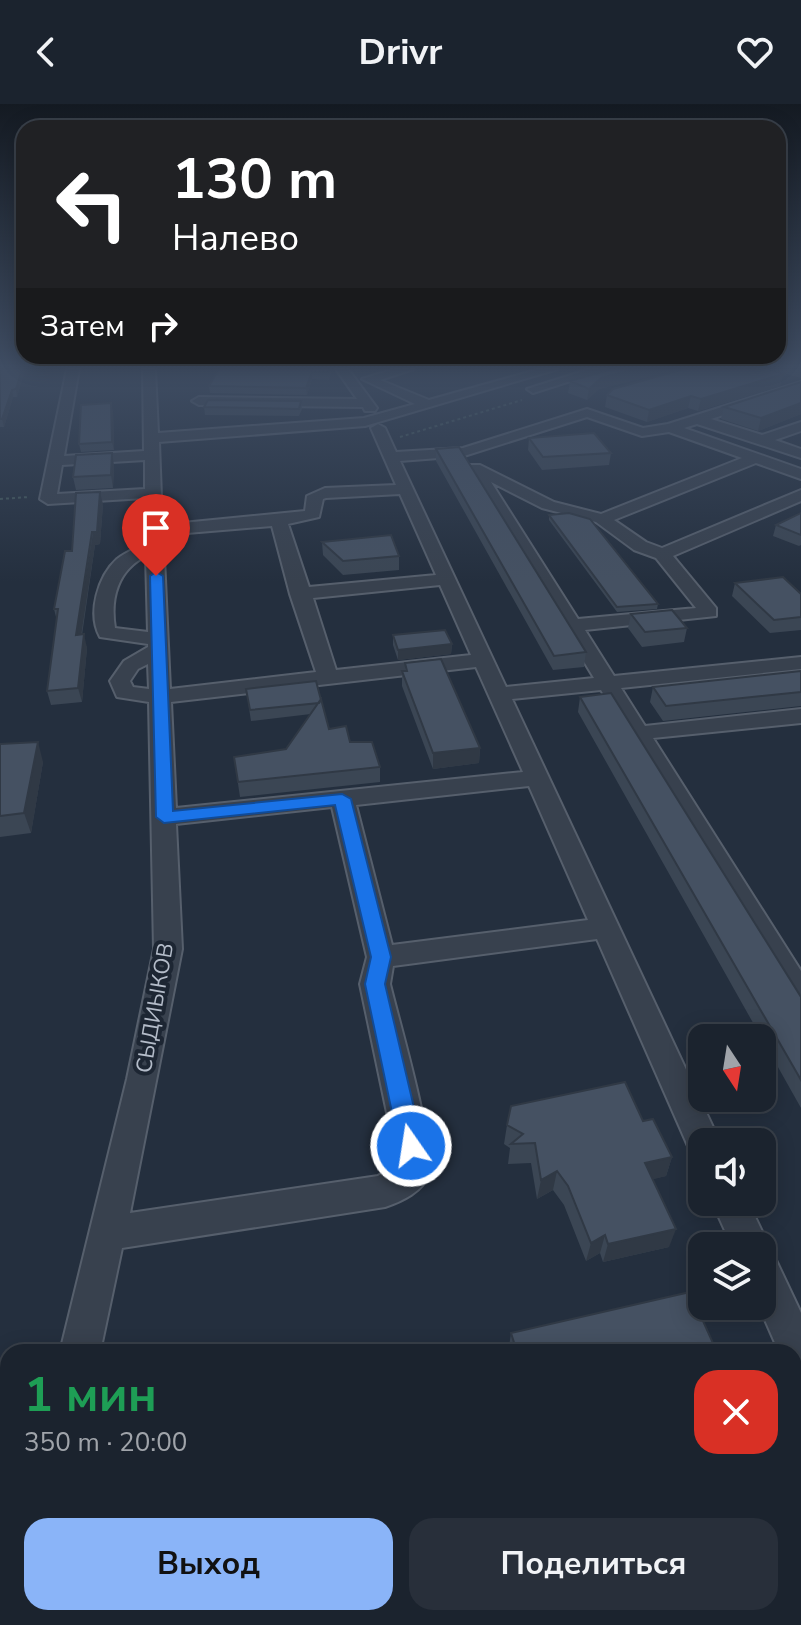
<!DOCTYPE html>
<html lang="ru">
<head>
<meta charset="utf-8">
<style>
	:root { --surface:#1b232e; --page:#282f3a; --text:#f1f3f6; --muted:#a0a4aa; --line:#39404a; --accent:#8ab4f8 }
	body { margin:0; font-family:"Nunito Sans",sans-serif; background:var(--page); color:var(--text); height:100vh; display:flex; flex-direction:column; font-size:30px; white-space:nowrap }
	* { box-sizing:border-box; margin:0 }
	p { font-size:26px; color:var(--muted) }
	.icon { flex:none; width:44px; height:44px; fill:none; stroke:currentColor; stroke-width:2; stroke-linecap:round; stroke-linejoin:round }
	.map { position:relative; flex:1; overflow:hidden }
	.details { position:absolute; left:0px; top:1240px; width:802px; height:282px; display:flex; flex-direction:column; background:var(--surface); border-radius:24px 24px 0 0; box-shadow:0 4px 20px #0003,0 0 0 2px var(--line) }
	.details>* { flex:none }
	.hud { position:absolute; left:16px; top:16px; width:770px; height:244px; border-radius:24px; box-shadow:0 4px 20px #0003,0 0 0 2px var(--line); background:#202124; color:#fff; overflow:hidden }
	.needle { width:52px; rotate:168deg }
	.tools { position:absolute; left:688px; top:920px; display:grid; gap:16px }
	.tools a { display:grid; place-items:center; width:88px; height:88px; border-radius:16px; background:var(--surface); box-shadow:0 4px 20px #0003,0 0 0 2px var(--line); font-size:40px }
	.pin { position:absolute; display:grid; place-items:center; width:68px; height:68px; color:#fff; margin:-82px -34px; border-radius:50% 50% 50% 0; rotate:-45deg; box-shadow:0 0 8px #0007 }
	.pin .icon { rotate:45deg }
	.me { position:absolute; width:88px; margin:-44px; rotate:347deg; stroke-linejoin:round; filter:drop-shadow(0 0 6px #0008) }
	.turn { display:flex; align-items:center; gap:28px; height:168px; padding:0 24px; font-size:36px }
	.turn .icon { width:104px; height:104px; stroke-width:2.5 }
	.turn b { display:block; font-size:56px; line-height:68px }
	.then { display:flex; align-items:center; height:76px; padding:0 24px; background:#0003; gap:16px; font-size:30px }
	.round { display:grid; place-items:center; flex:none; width:84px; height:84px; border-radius:24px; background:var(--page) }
	.overview { display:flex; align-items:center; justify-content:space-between; height:136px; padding:0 24px }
	h1 { font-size:48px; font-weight:700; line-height:60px; color:#1e9e55 }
	.action { display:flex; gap:16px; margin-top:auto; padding:16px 24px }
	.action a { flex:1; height:92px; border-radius:24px; background:var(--accent); color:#111; font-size:32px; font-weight:700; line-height:92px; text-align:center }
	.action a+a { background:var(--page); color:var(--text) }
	header { display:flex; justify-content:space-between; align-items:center; height:104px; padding:0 24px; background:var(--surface); font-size:36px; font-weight:700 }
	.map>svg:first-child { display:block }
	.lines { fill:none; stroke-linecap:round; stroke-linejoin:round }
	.minor-casing { stroke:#565f6c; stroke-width:4 }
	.path { stroke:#44595c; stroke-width:2; stroke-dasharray:3 3; stroke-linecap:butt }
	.minor { fill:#38414e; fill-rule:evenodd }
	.wall { fill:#3b4654 }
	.shaded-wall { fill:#303945 }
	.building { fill:#455162; stroke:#303945; stroke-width:2 }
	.route { fill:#1a73e8; stroke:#114b97; stroke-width:2 }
	.labels { text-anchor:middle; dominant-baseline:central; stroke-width:8; stroke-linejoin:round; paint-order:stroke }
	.street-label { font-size:22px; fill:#b4bcc9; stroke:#1d2633 }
</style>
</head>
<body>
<header><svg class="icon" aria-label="back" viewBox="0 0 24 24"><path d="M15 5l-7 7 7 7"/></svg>Drivr<svg class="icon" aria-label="heart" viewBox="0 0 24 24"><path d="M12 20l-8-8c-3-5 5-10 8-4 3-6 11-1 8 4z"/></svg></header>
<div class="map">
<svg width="801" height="1521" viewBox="0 0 801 1521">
	<rect width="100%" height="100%" fill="#242f3e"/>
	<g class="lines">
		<defs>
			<path id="minor" d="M67,265h12l-15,87 80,-5 -1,-82h12l3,64 206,-15 51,-14 -53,-25 33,-10h19l-34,11 49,20 111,-31h18l-193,57 -206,16 3,83 143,-14 2,-15 18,-8 71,-3 -25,-57 7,-4 7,4 11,24 67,-4 124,-39 56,19 25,-4 133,-42v8l-90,29 51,16 39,-13v9l-26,9 26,9v9l-104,-34 -13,4 117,41v10l-45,-16 -142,57 32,22 16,6 139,-58v11l-128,55 43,52v8l-131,14 29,46 187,-19v12l-180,19 24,38 156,-17v14l-148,15 148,233v37l-10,-4 -190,-314 -89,9 208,443h-18v15l-11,-4 -94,-214 -204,27 -3,18c9,38 45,158 38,190 -3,17 -28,28 -43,33l-263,41 -22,104h-40l67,-273 27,-130 -5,-247 -32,-5 -7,-16 14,-20 24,-14v-3l-48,-7c-13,-23 -2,-61 17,-78 9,-7 20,-11 29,-16l-1,-45 -97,6 -8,-5zM587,313l55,19 27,-4 73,26 -141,56 -47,-12 -74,-37h-10l-2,5 126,208 -88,9 -106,-226 64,-5zM145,356v29l-88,5 5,-29zM491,378l51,26 54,14 38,28 22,8 40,50 -118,11zM400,390l36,81 -127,12 -21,-63 31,-7 4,-18 3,-1zM272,422l18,68 26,78 -146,17 -7,-154zM146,452l2,76 -33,-4c-5,-30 3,-58 31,-72zM440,481l31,70 -135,15 -23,-72zM148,560l1,25 -16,-2 -3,-6 8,-12zM476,563l47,105 -347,36 -5,-106zM529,682l59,134 -196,25 -36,-140zM332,703l35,150 -7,27 34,162v20l-16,10 -248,37 52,-264 -6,-125z
				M336,265h12l29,39 -2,3h-10l-2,-4 -164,-2 -7,-4 7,-4 158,2z
				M590,265h18l-75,24 -6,-4z
				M712,1098h36l21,44 -3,8 9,4 26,55v64l-7,-3v-22h-15l-20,-46h3v-60h-30z
				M801,1337v42l-7,2v-42z
				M801,1401v51l-7,3v-51z
				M8,1494v20h100l-2,7h-106v-23z
				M710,1514h49l-2,7h-50z"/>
		</defs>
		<use href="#minor" class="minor-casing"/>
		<path class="path" d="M400,333l122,-37
			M0,395l29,-2"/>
		<use href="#minor" class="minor"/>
	</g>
	<path class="wall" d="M0,265h25l-8,28h-4l-9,30h-4z
		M219,265h113l-3,11 -17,-1 -5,16 -97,-2 -1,-7z
		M612,265h67l-80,20 -12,11 -19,-7 2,-12z
		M770,265h31v9z
		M783,270l-3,12 -82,25 -10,-3 -41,14 -42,-15 2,-12z
		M801,278v32l-43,17 -37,-12 3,-12z
		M301,297l1,8 -3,7 -94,-1 -1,-8z
		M113,307l1,39 -33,2 -2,-8z
		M529,334l82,15 -2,12 -67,5 -14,-20z
		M436,345l150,203 -2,15 -31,3 -117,-209z
		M114,361l-1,23 -37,2 -3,-13z
		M103,400l-3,40 -5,1 -13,90 5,13 -5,54 -31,3 -4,-14 10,-70 -3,-12 18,-58z
		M801,409v32l-2,1 -26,-10 3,-11z
		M549,411l109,89 -1,5 -40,3 -68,-92z
		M322,438l77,14v14l-56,5 -20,-20z
		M735,479l66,11v36l-31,3 -38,-37z
		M631,510l56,14 -3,14 -42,5 -14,-19z
		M393,531l59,9 -1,10 -53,6 -5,-15z
		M405,559l75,85 -1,15 -46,6 -31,-83v-15h3z
		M801,567v35l-138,15 -13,-19 3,-15z
		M316,577l13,48 21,13 30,25v15l-140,15 -6,-40 52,-8 25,-35 -60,7 -5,-32z
		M580,593l221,300v111l-223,-396z
		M0,640l43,18 -12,71 -31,4z
		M643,1017l29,36 -6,19 -14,3 17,68 -66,15 -3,-9 -14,8 -22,-56 -11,-15 -16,9 -6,-36 -23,1 2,-16 -6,-4 3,-19z
		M511,1229l206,19h-207l-1,-5z"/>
	<path class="shaded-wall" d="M22,265h3l-8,28 -1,-8z
		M636,265h43l-80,20 -12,11 2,-11 12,-11z
		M312,268v7l-5,16 -1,-7z
		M783,270l-3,12 -82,25 3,-12z
		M12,286l1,7 -9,30 -2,-8z
		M691,292l-3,12 -41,14 2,-12z
		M111,299l2,8 1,39 -2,-8z
		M801,299v11l-43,17 3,-13z
		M112,349l2,12 -1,23 -2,-13z
		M100,388l3,12 -3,40 -5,1 -16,104 -3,-14z
		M84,530l3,14 -5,54 -4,-14z
		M452,540l-1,10 -53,6v-10z
		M38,638l5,20 -12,71 -7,-20z
		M480,644l-1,15 -46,6v-16z
		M672,1053l-6,19 -27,7 6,-20z
		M557,1067l-4,19 -16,9 4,-19z
		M676,1125l-7,18 -66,15 5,-18z
		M605,1131l-5,18 -14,8 5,-18z"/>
	<path class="building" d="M0,265h22l-6,20 -4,1 -10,29h-2z
		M219,265h111l-1,3h-17l-6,16 -97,-2z
		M612,265h24l-35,9 -12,11 -19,-8z
		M684,265h85l14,5 -82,25 -10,-3 -42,14 -42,-15 6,-6z
		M801,278v21l-40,15 -37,-11z
		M208,296l93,1 -2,8 -95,-2z
		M111,299l1,39 -33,2 2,-39z
		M594,329l17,20 -68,4 -14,-19z
		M459,343l127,205 -32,4 -118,-207z
		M112,349l-1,22 -38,2 3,-22z
		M100,388l-3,40h-5l-16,103 8,-1 -6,54 -31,3 11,-82h-4l11,-58h7l4,-58z
		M569,409l21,6 68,85 -41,3 -68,-92z
		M801,409v22l-25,-10z
		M391,431l8,21 -56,5 -21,-19z
		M783,473l18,17v23l-27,3 -39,-37z
		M672,506l15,18 -42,4 -14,-18z
		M445,526l7,14 -54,6 -5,-15z
		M441,555l39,89 -47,5 -31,-82h5l-2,-8z
		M801,567v21l-135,14 -13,-19z
		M316,577l5,19 -2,3 -69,7 -4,-21z
		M611,589l190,304v83l-221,-383z
		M321,595l8,30 17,-3 4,16h22l8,25 -142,15 -4,-25 52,-8z
		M38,638l-14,71 -24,3v-72z
		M625,978l18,39 10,-2 19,38 -27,6 31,66 -68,15 -3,-9 -14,8 -23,-57 -11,-15 -16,9 -6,-37 -24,1 12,-10 -16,-9 4,-19z
		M690,1188l27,60h-61l-1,-3 -13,3h-125l-6,-19z"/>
	<linearGradient id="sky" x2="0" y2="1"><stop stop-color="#141a22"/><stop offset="0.55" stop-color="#3f4d63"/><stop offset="1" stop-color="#3f4d63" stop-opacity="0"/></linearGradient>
	<rect width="801" height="478" fill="url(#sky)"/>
	<path class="route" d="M156,468l7,4 10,235 169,-17 9,5 40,158 -6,27 38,162 -4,8 -8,3 -8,-3 -4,-8 -34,-162 6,-27 -36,-152 -171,18 -8,-6 -6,-241z"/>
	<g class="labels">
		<g class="street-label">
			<text transform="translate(155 904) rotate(-80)">СЫДИЫКОВ</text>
		</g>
	</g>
</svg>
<div class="tools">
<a><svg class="needle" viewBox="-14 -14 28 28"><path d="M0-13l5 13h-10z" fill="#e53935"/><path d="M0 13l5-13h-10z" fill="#a0a4aa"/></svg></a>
<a><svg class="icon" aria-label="sound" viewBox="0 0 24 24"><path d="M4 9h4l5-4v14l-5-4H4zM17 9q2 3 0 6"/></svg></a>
<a><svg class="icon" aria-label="layers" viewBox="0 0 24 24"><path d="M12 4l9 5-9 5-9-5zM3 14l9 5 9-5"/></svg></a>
</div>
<div class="pin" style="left:156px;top:472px;background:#d93025"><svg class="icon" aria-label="arrive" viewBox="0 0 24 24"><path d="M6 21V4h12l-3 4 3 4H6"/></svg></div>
<svg class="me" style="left:411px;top:1042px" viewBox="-20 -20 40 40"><circle r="17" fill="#1a73e8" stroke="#fff" stroke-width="3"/><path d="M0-11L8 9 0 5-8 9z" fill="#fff"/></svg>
<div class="hud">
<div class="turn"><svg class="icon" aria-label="left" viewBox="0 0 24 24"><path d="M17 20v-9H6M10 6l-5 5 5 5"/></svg><div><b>130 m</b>Налево</div></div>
<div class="then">Затем<svg class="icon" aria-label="right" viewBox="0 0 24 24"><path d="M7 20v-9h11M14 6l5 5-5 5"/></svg></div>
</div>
<section class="details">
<div class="overview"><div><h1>1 мин</h1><p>350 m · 20:00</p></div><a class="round" style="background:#d93025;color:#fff"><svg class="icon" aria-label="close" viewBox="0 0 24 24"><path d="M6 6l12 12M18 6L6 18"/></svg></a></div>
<div class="action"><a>Выход</a><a>Поделиться</a></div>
</section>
</div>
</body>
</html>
